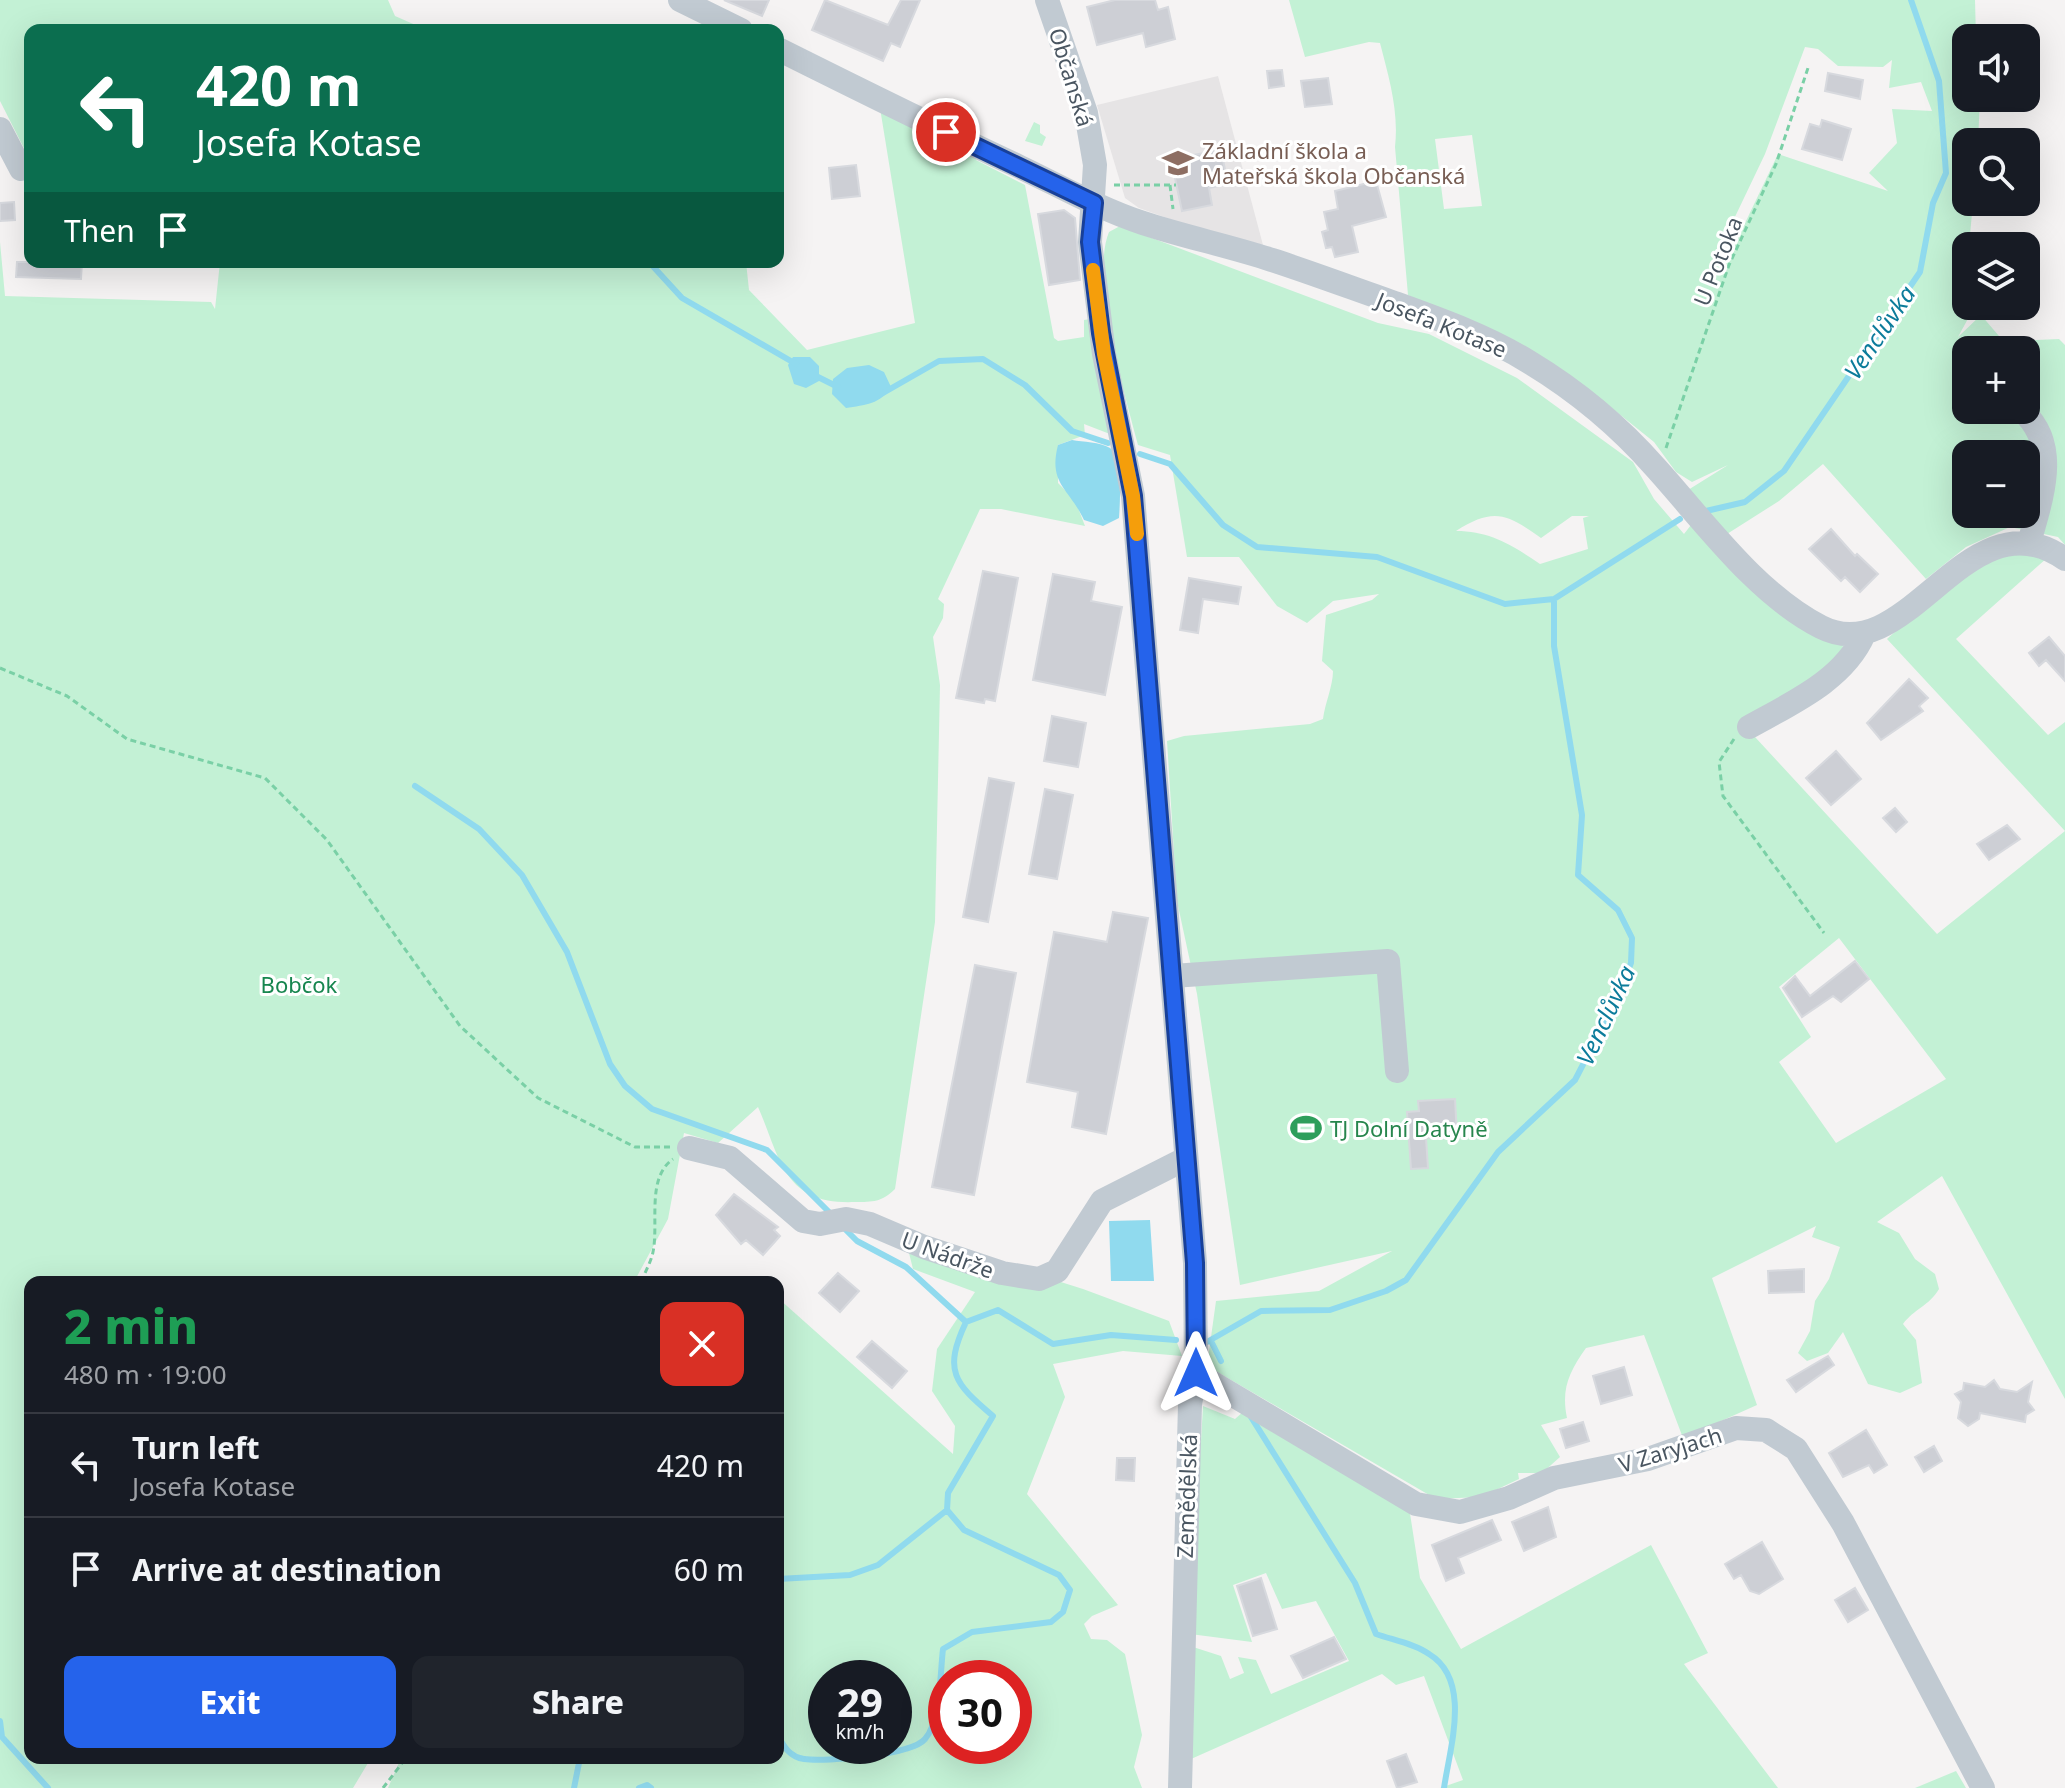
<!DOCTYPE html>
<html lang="en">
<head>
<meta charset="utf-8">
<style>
	:root { --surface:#171b24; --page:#20242c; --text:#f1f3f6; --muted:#9ea1a6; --line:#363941; --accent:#2563eb }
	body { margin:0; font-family:"Noto Sans",sans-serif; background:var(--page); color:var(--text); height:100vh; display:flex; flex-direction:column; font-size:30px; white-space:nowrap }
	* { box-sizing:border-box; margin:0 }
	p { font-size:26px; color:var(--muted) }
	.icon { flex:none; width:44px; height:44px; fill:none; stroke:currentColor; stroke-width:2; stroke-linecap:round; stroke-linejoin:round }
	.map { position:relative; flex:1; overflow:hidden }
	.sheet { position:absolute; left:24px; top:1276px; width:760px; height:488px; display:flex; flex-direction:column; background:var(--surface); border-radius:16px; box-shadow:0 8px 32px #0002 }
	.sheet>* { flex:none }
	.banner { position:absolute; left:24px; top:24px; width:760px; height:244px; border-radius:16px; box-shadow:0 8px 32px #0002; background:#0b6e4f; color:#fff; overflow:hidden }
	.buttons { position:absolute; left:1952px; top:24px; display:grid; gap:16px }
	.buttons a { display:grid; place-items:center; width:88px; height:88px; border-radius:16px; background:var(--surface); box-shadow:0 8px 32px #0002; font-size:40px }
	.speed { position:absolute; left:808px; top:1660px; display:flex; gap:16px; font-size:40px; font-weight:700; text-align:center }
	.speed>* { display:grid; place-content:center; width:104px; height:104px; border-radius:50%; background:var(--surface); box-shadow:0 8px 32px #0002; line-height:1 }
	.speed small { font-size:20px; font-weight:400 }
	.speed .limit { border:12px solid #d22; background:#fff; color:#111 }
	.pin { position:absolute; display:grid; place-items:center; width:68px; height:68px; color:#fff; margin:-34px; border:4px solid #fff; border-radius:50%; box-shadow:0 2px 8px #0007 }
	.me { position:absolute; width:88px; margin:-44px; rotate:0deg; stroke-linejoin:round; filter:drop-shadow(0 0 6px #0008) }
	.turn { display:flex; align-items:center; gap:28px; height:168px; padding:0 40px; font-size:36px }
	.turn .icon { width:104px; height:104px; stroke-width:2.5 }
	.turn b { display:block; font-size:56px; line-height:68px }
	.then { display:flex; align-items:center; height:76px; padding:0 40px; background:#0003; gap:16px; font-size:30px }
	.round { display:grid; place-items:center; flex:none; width:84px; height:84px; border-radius:16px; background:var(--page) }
	.overview { display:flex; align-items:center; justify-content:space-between; height:136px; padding:0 40px }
	h1 { font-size:48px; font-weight:800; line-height:60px; color:#1e9e55 }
	.cta { display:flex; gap:16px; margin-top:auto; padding:16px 40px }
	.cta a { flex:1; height:92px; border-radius:16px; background:var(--accent); color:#fff; font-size:32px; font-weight:800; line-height:92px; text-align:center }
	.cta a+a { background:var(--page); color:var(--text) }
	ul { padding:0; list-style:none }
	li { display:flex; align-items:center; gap:24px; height:104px; padding:0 40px; border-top:2px solid var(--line) }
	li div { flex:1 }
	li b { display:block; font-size:30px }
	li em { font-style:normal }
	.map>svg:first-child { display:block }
	.education { fill:#e6e4e5 }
	.green { fill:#c3f1d5; fill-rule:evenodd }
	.water { fill:#90daee }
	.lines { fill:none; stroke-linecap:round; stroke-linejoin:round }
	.stream { stroke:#90daee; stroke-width:6 }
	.building { fill:#cdcfd5; stroke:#d7d9de; stroke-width:2 }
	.path { stroke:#7ad0a6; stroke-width:3; stroke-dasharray:6 4; stroke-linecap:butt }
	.minor { stroke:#c1cad2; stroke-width:24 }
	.route-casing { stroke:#184099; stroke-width:20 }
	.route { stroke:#2563eb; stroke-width:14 }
	.slow { stroke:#f59e0b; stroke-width:14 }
	.labels { text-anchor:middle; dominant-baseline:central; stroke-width:6; stroke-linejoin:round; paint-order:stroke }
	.street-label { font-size:22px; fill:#4a5661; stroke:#fff }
	.education-label { font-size:22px; fill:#785e54; stroke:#fff; text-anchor:start }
	.park-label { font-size:22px; fill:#17864f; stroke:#fff }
	.leisure-label { font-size:22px; fill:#27864d; stroke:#fff; text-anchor:start }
	.water-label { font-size:24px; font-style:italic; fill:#0c7c9b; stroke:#fff }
</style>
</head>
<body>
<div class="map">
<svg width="2065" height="1788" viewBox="0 0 2065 1788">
	<rect width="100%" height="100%" fill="#f5f3f3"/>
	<path class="education" d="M1218,76l45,169 -82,-22 -42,-15 -14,-10 -28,-93z"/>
	<path class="green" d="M0,0h388l7,16 32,14h-397v130l-30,-59z
		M1289,0h686l1,38h-10v60h14l-2,44h-12v60h7l-4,44h-3v60l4,9 -12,22 23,-22 30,35h-45v60h60v-60h-13l23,-10 23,-1 6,6v200l-7,-8 -48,-10 -44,20 -40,32 -103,-115 -44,37 -52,33 -39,-44 40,-25 -36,17 -16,-10 -22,-30 -61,-49 -185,-98 -13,-148c4,-36 -6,-69 -15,-104l-11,-1 -64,15zM1805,47l13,2 20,17 45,1 9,-7 -3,28 32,-6 11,29 -40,-2 5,34 -28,30 19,18 -110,-37 -53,111h-13l53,-111zM1472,135l10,71 -38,3 -9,-70zM1966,454h60v60h-60z
		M880,108l96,47v5l49,25 29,153 4,3 26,-4v-17l6,-1 25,117 -31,-12 1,11 -27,10v38l17,17 10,26 -84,-17h-21l-42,90 6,5 -1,14 -10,19 7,48 -5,237 -40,267c-13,13 -22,13 -40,13 -72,3 -74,-43 -97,-95l-40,36 -34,-10 -16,86 -34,63h-604v476h341l-18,30h-353v-1546l5,54 206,6 4,7 5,-47h526l3,28 58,60 108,-27z
		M1034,122l6,3v8l6,4 -4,9 -17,-5z
		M1120,226l258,97 51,11 88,44 116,84 21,37 30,35 7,-9 111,95 41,25 -1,10 -16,15 -83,54 194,210 128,-103 -178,-192c27,-23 94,-85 129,-87 9,0 21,4 31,6l-91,81 92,96 17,-13v677l-123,-223 -65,46 22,11 16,26 20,15 4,15c-10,17 -25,20 -36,35l13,16 6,43 -22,10 -32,-9 -25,-52 -15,21 -21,8 -9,-8 12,-22 5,-30 14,-22 11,-32 -28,-10 4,-11 -104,52 45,127 -74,33 -39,-103 -58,13c-17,24 -25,41 -19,70l-26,7 19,32 -18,16h-24l1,6 -38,18 -45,2 -229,-133 9,-65 103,-10 73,-40 -152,34 -43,-291 -20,-93 -10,-160 17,-5 126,-12 13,-5c2,-16 10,-33 10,-48l-11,-10 4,-46 46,-15 7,-6 -46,7 -26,22 -30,-17 -38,-49h-52l-17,-102 -32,-10c-13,-50 -48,-168 -29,-213zM1572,516h17l-6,2 5,31 -48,15c-28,-19 -50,-33 -84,-33 38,-24 51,-17 85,7zM1839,938l107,141 -110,64 -57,-81 32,-25 -32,-50z
		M908,1249l83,11 92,29 86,32 13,35 -59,-5 -70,13 12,33 -38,97 91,111 -26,11 -8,8 7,15 16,1 18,14 17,81 -8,32 8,21h-754l13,-30h377v-460l175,156 2,-28 -23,-35 5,-42 38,-57 -62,-23zM826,1678h68v68h-68zM946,1678h68v68h-68z
		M1203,1406l32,13 9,-8 165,96 11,71 41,71 190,-104 57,108 -24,11 94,124h-338l23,-8 -39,-104 -28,9 -14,-11 -191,85 -1,-113 31,10 9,23 14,-6 -6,-16 18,3 15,34 78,-33 -33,-60 -34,8 -16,-36 -33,12 19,57 -62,-8z
		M1956,1771l10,17h-51z"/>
	<path class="water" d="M793,357h17l9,9v15l-13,7 -12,-4 -6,-19z
		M869,365l15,7 7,15c-10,17 -26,18 -45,21l-14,-14 1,-15 14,-11z
		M1072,440c11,2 28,2 38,8 13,9 10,55 9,70l-16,8 -19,-6c-15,-32 -36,-36 -26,-75z
		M1150,1220l4,61h-43l-2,-60z"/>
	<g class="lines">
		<path class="stream" d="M649,262l33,36 114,66
			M812,374l26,13
			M883,393l56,-32 44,-2 42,26 47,46 36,12
			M1140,454l30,10 53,61 34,22 120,10 128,47 49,-5
			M1706,511l39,-9 39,-31 136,-199 13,-69 13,-30 -7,-92 -28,-81
			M415,786l64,43 43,46 45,77 43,112 15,22 27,23 115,41 64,64
			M844,1228l13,13 49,26 60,55
			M1207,1342l54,-31 69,-1 56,-19 20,-11 92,-128 77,-72 42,-81 14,-36 1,-25 -14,-28 -40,-35 4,-60 -28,-169v-47l126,-80
			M1212,1343l9,18
			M1251,1417l104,166 21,51c17,6 39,10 53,20 43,26 21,93 15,134
			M778,1579l72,-4 28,-10 69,-55
			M0,1721l2,16 46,51
			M778,1736c6,11 12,21 26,23 22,3 108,-4 121,-20 16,-18 15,-66 18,-90l29,-17 79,-10 12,-10 7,-22 -11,-15 -95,-45 -17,-20 1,-17 45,-77c-39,-33 -50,-45 -27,-94l32,-12 55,34 58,-9 65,5
			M574,1788l6,-30
			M639,1788l8,-3 4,3"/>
	</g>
	<path class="building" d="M724,0h45l-7,16z
		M825,0l63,25 13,-25h19l-20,47 -9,-4 -8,18 -71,-31z
		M1115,0h40l3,10 10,-3 7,32 -29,8 -3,-14 -46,12 -10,-38z
		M1282,70l2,16 -15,2 -2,-17z
		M1828,73l35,7 -3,19 -35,-8z
		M1328,78l4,26 -27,3 -4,-26z
		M1822,120l29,9 -9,31 -40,-11 8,-25 10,3z
		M1221,150l7,34 -19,4 3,17 -30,6 -11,-52z
		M856,165l4,31 -28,3 -3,-31z
		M1376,181l10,36 -34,9 6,26 -23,5 -3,-10 -6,1 -4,-16 6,-2 -4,-18 14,-3 -3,-18z
		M14,202l1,18 -15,1v-18z
		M1064,210l11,8 5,62 -31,5 -11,-71z
		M17,262h65l-1,17 -65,-2z
		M1831,529l24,27 2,-2 21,20 -18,18 -15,-15 -4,4 -32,-32z
		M983,571l35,7 -23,123 -10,-2 -1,4 -28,-5z
		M1053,574l42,8 -4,19 31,6 -17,88 -72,-15z
		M1189,578l52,9 -3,17 -35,-5 -5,34 -18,-3z
		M2049,637l16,19v25l-19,-21 -7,6 -10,-13z
		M1909,679l19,19 -9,8 4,5 -42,29 -14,-17z
		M1052,716l34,7 -8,44 -34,-6z
		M1836,751l25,28 -30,26 -25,-27z
		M989,778l25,5 -26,139 -25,-5z
		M1045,789l28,6 -16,84 -28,-5z
		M1895,808l12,14 -11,10 -13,-14z
		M2007,825l13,14 -31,21 -12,-16z
		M1113,912l35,6 -42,216 -34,-7 6,-35 -51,-10 27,-150 53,10z
		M1855,961l14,18 -28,23 -8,-6 -31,21 -19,-29 12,-12 15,20z
		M975,965l41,8 -42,222 -42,-8z
		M1455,1099l2,37 -31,2 2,30 -17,1 -4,-57 12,-1 -1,-10z
		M734,1194l44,33 -4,3 6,6 -17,19 -17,-15 -5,4 -25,-29z
		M1804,1269v23l-35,1 -1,-22z
		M838,1273l21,18 -19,21 -21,-19z
		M872,1341l35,30 -15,17 -35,-31z
		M1828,1356l6,9 -38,27 -9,-12z
		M1624,1367l8,28 -31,9 -8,-28z
		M1994,1380l6,9 17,3 15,-10 -4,20 6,8 -8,5 -1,7 -45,-9 -1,6 -11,7 -10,-8 3,-16 -6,-8 8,-4 1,-7 21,4z
		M1583,1422l6,19 -23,7 -6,-19z
		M1866,1430l21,35 -13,8 -5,-8 -26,12 -14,-24z
		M1934,1446l8,15 -18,11 -9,-15z
		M1117,1458h18l-1,23 -18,-1z
		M1548,1507l8,30 -32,14 -12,-29z
		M1492,1520l9,20 -43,18 6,15 -18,8 -14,-36z
		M1762,1542l21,37 -24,15 -9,-3 -9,-16 -7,4 -9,-15z
		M1261,1578l16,51 -24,7 -16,-50z
		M1855,1588l13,22 -20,12 -13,-22z
		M1334,1637l12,22 -43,19 -12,-22z
		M1406,1754l11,28 -20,6 -10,-27z"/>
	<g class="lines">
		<path class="path" d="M1114,185h62
			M1170,185l3,24
			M1666,448l63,-183 47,-101 33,-99
			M0,668l67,28 60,43 138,39 62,62 133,186 78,72 97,49h35
			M1734,739l-15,23 4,34 101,137
			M641,1282c4,-10 10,-20 12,-30 6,-29 -7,-74 20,-93
			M383,1788l23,-30"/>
		<path class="minor" d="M680,0l61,30
			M1047,0l39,113 9,52 -5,77 14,112 29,142 62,767 1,110 -6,31 -10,384
			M778,49c80,40 161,80 242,118 40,19 80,42 123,56 42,14 87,23 129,37 40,13 80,28 120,42 47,17 95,34 137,60 48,29 89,63 126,105 48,53 101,127 166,160 88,45 146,-137 244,-68
			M0,129l21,40
			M2021,410c41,34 20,89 8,133
			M1749,727c43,-24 95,-47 115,-93
			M1173,976l215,-15 9,110
			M689,1148l41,10 73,63 17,3 26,-5 24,5 54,23 78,26 37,6 18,-8 45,-70 83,-42
			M1196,1373l220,131 44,8 49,-14 45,-20 94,-19 88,-31 30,2 30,19 47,74 140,265"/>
	</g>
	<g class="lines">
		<defs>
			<path id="route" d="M946,132l148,71 -4,39 11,91 32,163 62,767 1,110"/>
		</defs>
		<use href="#route" class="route-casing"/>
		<use href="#route" class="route"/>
		<path class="slow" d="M1093,270l11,84 29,142 4,38"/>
	</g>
	<defs>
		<symbol id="school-bare" viewBox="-9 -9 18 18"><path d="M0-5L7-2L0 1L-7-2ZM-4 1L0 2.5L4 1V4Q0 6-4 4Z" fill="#8d6e63" stroke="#fff" stroke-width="2.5" paint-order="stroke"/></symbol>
		<symbol id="stadium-bare" viewBox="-9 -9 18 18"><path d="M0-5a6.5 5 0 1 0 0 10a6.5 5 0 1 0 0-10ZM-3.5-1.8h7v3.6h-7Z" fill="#2e9e5b" stroke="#fff" stroke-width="2.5" paint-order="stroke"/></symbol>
	</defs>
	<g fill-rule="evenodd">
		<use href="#school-bare" x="1156" y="141" width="44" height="44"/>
		<use href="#stadium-bare" x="1284" y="1106" width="44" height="44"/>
	</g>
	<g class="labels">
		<g class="street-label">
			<text transform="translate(1072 77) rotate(73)">Občanská</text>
			<text transform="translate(1717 261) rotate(-68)">U Potoka</text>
			<text transform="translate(1442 324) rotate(22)">Josefa Kotase</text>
			<text transform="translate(948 1254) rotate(20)">U Nádrže</text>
			<text transform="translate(1670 1449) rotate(-17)">V Zaryjach</text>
			<text transform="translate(1186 1496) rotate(-88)">Zemědělská</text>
		</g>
		<g class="education-label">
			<text x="1202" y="150">Základní škola a<tspan x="1202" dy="25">Mateřská škola Občanská</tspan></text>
		</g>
		<g class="park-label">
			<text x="299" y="984">Bobčok</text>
		</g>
		<g class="leisure-label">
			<text x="1330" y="1128">TJ Dolní Datyně</text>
		</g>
		<g class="water-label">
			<text transform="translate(1879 332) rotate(-56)">Venclůvka</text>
			<text transform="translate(1605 1015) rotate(-65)">Venclůvka</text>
		</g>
	</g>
</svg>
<div class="buttons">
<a><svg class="icon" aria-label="sound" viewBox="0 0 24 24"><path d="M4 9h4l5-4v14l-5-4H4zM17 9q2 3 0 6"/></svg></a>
<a><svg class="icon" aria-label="search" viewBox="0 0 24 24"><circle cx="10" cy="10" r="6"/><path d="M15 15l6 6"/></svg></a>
<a><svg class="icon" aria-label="layers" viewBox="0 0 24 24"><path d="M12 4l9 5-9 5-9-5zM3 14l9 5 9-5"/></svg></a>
<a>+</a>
<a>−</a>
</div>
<div class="speed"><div>29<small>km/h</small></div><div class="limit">30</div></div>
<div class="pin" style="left:946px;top:132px;background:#d93025"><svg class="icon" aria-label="arrive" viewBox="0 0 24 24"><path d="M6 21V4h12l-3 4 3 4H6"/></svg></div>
<svg class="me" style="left:1196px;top:1373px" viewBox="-20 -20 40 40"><path d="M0-17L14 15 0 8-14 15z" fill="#2563eb" stroke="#fff" stroke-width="4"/></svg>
<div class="banner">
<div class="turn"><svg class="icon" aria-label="left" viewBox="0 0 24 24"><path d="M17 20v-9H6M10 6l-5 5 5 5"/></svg><div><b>420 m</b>Josefa Kotase</div></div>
<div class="then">Then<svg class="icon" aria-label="arrive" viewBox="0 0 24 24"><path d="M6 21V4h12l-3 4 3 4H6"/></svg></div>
</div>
<section class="sheet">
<div class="overview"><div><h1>2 min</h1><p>480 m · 19:00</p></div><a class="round" style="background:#d93025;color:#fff"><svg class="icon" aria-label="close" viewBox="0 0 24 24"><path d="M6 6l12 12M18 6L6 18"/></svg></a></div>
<ul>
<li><svg class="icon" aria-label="left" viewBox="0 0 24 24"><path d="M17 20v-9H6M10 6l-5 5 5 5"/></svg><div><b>Turn left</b><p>Josefa Kotase</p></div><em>420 m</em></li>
<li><svg class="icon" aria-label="arrive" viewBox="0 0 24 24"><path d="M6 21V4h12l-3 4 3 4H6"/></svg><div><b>Arrive at destination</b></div><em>60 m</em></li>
</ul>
<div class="cta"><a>Exit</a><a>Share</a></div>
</section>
</div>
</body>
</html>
